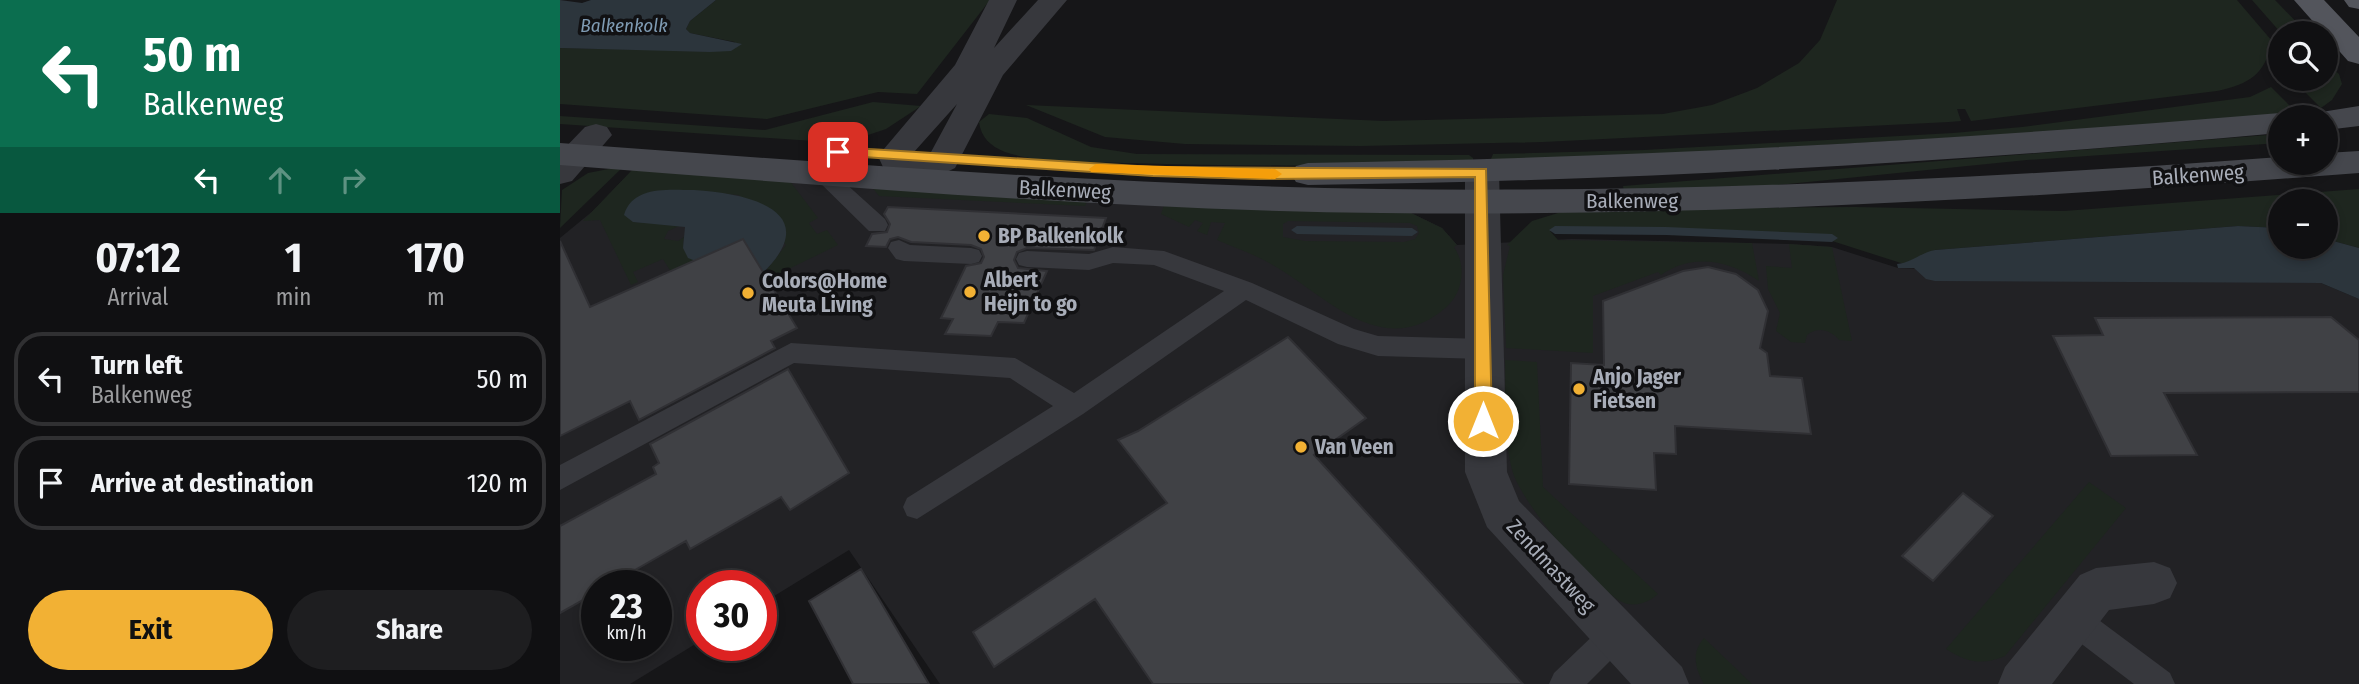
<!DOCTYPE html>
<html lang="en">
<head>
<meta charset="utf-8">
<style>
	:root { --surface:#101012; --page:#1e1e20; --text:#f1f3f6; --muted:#9c9d9f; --line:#303032; --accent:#f2b134 }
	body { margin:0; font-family:"Fira Sans Condensed",sans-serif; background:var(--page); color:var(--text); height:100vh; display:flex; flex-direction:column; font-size:26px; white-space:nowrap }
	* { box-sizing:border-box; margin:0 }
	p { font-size:23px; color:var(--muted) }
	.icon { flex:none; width:38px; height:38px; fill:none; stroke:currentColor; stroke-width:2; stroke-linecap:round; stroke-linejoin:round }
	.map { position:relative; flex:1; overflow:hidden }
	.details { display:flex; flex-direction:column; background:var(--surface); width:560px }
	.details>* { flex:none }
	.banner { background:#0b6e4f; color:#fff; overflow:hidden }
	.fabs { position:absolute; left:1708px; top:21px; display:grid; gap:14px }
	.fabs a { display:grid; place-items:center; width:70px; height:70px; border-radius:50%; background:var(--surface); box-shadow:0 4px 10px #0003,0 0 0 2px var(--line); font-size:35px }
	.speed { position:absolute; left:21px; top:570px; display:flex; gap:14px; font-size:35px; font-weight:700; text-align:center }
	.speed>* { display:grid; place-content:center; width:91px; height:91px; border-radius:50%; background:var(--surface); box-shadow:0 4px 10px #0003,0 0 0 2px var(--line); line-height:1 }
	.speed small { font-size:18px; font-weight:400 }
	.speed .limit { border:10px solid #d22; background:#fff; color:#111 }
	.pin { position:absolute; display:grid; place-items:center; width:60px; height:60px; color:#fff; margin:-30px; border-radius:14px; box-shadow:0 4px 10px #0006 }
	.me { position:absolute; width:77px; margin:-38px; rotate:0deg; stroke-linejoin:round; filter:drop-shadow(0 0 5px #0008) }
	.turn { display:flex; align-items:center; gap:24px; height:147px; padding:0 28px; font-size:32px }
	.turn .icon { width:91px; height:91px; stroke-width:2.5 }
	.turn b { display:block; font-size:49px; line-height:60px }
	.lanes { display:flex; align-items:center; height:66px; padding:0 28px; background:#0003; justify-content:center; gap:35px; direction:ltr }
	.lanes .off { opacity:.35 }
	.eta { display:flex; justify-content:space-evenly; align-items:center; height:119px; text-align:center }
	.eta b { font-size:42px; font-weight:700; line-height:49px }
	.cta { display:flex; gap:14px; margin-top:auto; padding:14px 28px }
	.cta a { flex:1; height:80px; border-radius:42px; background:var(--accent); color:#111; font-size:28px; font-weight:700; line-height:80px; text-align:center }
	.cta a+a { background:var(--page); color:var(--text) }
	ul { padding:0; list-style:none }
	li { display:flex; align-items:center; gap:21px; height:94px; margin:0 14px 10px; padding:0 14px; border:4px solid var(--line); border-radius:28px }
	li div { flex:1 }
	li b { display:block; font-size:26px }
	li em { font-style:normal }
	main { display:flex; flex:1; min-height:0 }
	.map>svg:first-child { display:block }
	.built { fill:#222225; fill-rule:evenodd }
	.green { fill:#1e261f; fill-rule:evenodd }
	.water { fill:#2c353c }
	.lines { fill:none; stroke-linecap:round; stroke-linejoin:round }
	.stream { fill:#2c353c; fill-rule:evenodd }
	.building { fill:#404145; stroke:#303034; stroke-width:2 }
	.lane { fill:#37383d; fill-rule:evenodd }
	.street { fill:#37383d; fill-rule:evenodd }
	.secondary { fill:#45474d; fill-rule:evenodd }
	.primary { fill:#53555c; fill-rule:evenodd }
	.route { fill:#f2b134; stroke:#9d7322; stroke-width:2 }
	.slow { fill:#f59e0b }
	.poi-dot { fill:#f2b134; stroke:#111113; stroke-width:2.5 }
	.labels { text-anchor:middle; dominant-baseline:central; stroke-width:7; stroke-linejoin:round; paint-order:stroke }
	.far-water-label { font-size:19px; font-style:italic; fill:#7f9bb3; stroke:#111113 }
	.street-label { font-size:21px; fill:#a8adb8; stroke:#111113 }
	.poi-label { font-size:21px; font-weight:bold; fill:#a8adb8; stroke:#111113; text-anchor:start }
</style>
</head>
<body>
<main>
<section class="details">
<div class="banner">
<div class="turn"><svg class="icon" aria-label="left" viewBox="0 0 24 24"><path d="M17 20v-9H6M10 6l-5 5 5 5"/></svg><div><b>50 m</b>Balkenweg</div></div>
<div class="lanes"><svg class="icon" aria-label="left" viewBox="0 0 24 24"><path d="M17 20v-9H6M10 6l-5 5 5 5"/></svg><svg class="icon off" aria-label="ahead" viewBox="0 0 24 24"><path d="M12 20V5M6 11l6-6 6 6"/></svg><svg class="icon off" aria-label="right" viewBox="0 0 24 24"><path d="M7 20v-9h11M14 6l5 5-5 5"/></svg></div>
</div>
<div class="eta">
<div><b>07:12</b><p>Arrival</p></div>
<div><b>1</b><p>min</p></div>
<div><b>170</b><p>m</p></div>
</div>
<ul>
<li><svg class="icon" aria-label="left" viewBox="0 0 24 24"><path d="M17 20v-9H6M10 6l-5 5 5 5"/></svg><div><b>Turn left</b><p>Balkenweg</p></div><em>50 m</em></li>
<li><svg class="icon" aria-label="arrive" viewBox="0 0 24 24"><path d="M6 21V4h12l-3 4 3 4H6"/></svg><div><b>Arrive at destination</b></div><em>120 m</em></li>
</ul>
<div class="cta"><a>Exit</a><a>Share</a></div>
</section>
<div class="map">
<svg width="1799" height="684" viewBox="0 0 1799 684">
	<rect width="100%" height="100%" fill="#161618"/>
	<path class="built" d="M76,166l775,47 31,15 15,17 115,-6 217,5 43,3 66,21 423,15 38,16v385h-1419l-91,-134 -88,54v-18h-59v54l-72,44h-70v-446l34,-28zM37,586h59v60h-59z"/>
	<path class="green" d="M156,0h274l-73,94 -39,-2 -111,27 -207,-15v-56l171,3 4,-9 -45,-9 -4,-4 4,-8z
		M1277,0h400l35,41c-7,34 -23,43 -55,50l-246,30 -6,-12h-8l4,12 -12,1 -406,20 -182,4 -176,-2 -80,-7 -79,-32 358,16 279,-7 49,-9 45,-17 42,-25 21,-23z
		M1692,0h23l32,33h-26z
		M1766,63l13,11 3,10 -10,16 -11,8 -29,-29h34z
		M1711,87l25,25 -157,15 -650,37 4,-10 151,-4 309,-17 69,-6 228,-30z
		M313,102l48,4 -35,23 -42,14 -284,-19v-8l205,14z
		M429,114l38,4 64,29 46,7 332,1 4,3v6c-114,1 -228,3 -342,-1 -39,-1 -90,1 -126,-11 -15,-6 -24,-15 -26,-30z
		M1720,134v9l-253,17 -328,33h-75l-1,-7z
		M64,166l-64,62 2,-38 26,-17z
		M76,166l153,14 29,38 -9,5 8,11 10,-4 11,15 -70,34 -4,-6 22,-28 -47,-50 -56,-5 -33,2 -17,30 48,3 -13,6 -4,8 14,2 6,-4 -1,6 11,18 -23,11 -8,-13 -30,13 5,10 -7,3 -31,-65 -17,1z
		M312,187l216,12 -3,7 -206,-10z
		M1799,189v59l-33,-9v-38h-46v27l-42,-2 -303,24 -31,14 -75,-24 -279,-9 8,9 194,3 7,38c-30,-21 -67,-28 -98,-6l-3,-3 -65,24v57l-87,-5 -3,-73 7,-29 -3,-1 25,-24 39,-12 284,-2 209,4z
		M605,202l246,11 31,15 15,17 -3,2c9,13 10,31 3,46 -5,11 -17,20 -27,26 -59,33 -111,-29 -159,-55 -17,-10 -36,-16 -54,-24l8,-17 -14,-1 -4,13 -10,-4 6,-8 -8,-3 -6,7 -28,-13zM728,221l122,2 7,3 2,7 -4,6 -11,3 -99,-1 -22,-4v-13z
		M1229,244l43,3 20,94 -13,-1c-8,-10 -21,-14 -32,-5l-2,8 -14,-1 -15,-11 4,-18 -12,-24 -2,-23 26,2z
		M945,360l32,2 6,125 115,107c-8,7 -19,12 -30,10 -30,-7 -105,-100 -115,-131 -10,-36 -7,-76 -8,-113z
		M1529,482l37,26 -121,148c-23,10 -39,6 -59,-7z
		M1144,638l48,46h-48c-9,-16 -13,-31 0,-46z"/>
	<path class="water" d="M0,0l22,3 9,-3h125l-26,21 -4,8 4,4 52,11 -11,7 -21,1 -150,-4z
		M134,190c67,4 135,27 58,93l-64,-25 -5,-10 2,-21 -52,-5 -9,-7c9,-30 45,-25 70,-25z
		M1678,226l42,2v19h46v-8l33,9v51l-38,-16 -386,-2 -9,-2 -12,-11h-16l-1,-4c14,-1 23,-11 38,-14z"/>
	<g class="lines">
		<path class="stream" d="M737,226l115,2 6,4 -6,4 -115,-2 -6,-4z
			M995,226l111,1 166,7 6,4 -6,4 -166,-7 -111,-1 -6,-4z"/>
	</g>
	<path class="building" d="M328,207l218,11 -12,32 -67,-2 -10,4 -3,8 4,8 29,3 -23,52 -26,-1 -7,14 -46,-2 8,-15 -12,-1 25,-52 15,-3 3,-6 -3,-8 -10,-4 -60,-3 -13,-5 -8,2 -4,8 -20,-1 6,-12 15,-2 3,-8 -6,-10z
		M183,239l54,89 -26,13 4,7 -136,72 -9,-19 -70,35v-195l30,66z
		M1148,267l28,7 22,16 10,21 -8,37 7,5 3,23 32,2 9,56 -136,-8 1,28 -22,-1 2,37 -87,-6 2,-121 33,2 -1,-64 80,-30z
		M1771,317l28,23v52l-195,1 33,62 -86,1 -58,-120 50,-1 -8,-17z
		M728,337l78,81 -52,37 209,229h-370l-58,-85 -101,68 -21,-35 194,-129 -49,-63 20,-9z
		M228,369l61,104 -59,37 -9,-13 -91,52 -4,-8 -79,45h-10v6l-37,21v-87l96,-52 -3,-7 6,-4 -9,-19z
		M1403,493l30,23 -60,65 -31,-25z
		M301,569l18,30 50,85h-76l-44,-83z"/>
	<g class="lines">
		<path class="lane" d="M278,145l10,7 -14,21 51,46 3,6 -3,6h-16l-58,-57 20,-27z
			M339,240l11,5 61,3 8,2 3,6 -3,6 -8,2 -67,-3 -8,-2 -8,-11 3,-6z
			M553,247l51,4 88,32 102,46 24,7 105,3 9,3 3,7 -3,7 -9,3 -105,-3 -40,-12 -92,-44 -163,114 -166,105 -10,-3 -4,-9 4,-9 146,-92 -43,-28 -216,-15 -234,127v-25l231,-122 224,15 59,35 150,-102 -70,-26 -41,-2 -24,7 -62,-3 -8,-2 -3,-6 3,-6 8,-2 62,3z
			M1513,605l11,4 86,64 5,11h-41l-72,-55 -4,-10 4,-10z
			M1055,620l11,5 4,10 -4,10 -39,39h-38l5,-11 50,-48z"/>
		<path class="street" d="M429,0h28l-23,48 44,-48h29l-64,75 -48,93 -39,19 -12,4 -12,-4 -14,-31 77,-91zM397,104l-26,48 -18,9 -2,-4 3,-5z
			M36,124l11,3 5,8 -40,46 -12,3v-31l25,-26z
			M922,161l12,3 5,8 8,300 12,29 163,166 7,17h-58l-144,-157 -22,-55v-300l5,-8z
			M1594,562l16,6 7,15 -7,15 -16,6 -45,6 -57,74h-54l7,-17 75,-92 16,-7z"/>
		<path class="secondary" d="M1799,106v20l-33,4v-13h-14l3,-4z
			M1720,113l12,4h-12v16c-324,29 -647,48 -972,52l-12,-3 -5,-8 5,-8 12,-3c325,-5 648,-23 972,-50z
			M0,143c273,20 547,42 821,46 300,4 600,-10 899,-32v6h46v-10l33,-2v22c-325,25 -651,44 -977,40 -274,-3 -548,-27 -822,-48z"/>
		<path class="primary" d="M1734,0h30l35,37v27l-11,-3z
			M1784,0h15v9l-10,-2z"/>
	</g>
	<path class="route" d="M278,147l315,20 333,2 6,252 -9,7 -8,-7v-244l-215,2 -107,-3 -320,-21 -2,-3z"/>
	<path class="slow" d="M536,164l179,5 7,5 -7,5 -184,-7 -2,-3z"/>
	<g class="poi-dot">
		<circle cx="424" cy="236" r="7"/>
		<circle cx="410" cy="292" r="7"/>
		<circle cx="188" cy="293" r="7"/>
		<circle cx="1019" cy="389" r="7"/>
		<circle cx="741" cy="447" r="7"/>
	</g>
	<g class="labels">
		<g class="far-water-label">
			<text x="64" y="25">Balkenkolk</text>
		</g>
		<g class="street-label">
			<text transform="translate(1638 175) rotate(-4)">Balkenweg</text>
			<text transform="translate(505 190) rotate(3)">Balkenweg</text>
			<text x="1072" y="201">Balkenweg</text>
			<text transform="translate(991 566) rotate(47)">Zendmastweg</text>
		</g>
		<g class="poi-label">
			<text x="438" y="236">BP Balkenkolk</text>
			<text x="424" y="280">Albert<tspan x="424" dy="24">Heijn to go</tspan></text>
			<text x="202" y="281">Colors@Home<tspan x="202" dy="24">Meuta Living</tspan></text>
			<text x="1033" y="377">Anjo Jager<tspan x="1033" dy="24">Fietsen</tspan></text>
			<text x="755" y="447">Van Veen</text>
		</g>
	</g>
</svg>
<div class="fabs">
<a><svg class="icon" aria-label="search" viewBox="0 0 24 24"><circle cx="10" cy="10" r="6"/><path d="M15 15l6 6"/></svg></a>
<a>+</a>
<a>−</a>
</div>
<div class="speed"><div>23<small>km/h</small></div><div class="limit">30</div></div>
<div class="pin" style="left:278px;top:152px;background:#d93025"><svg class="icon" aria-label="arrive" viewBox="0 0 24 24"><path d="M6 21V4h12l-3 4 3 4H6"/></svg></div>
<svg class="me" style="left:923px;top:421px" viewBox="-20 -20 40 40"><circle r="17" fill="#f2b134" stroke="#fff" stroke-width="3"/><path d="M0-11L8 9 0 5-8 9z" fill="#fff"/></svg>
</div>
</main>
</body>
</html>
